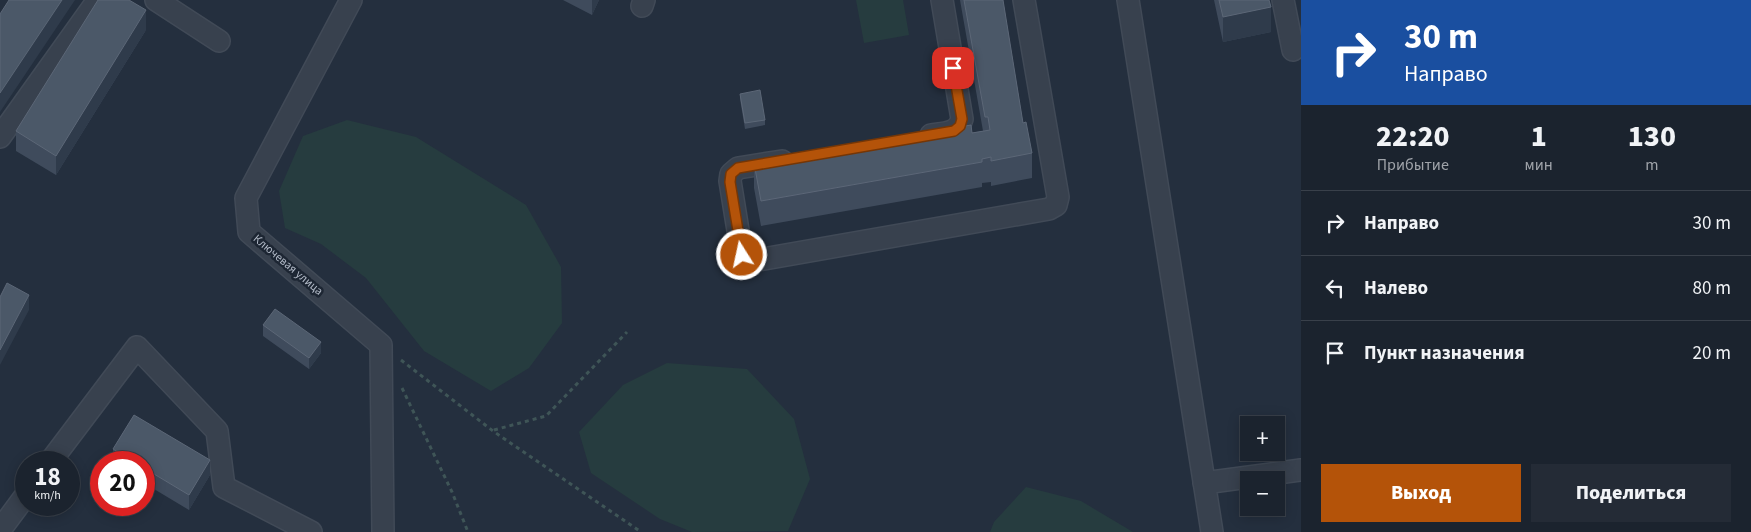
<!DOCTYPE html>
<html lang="ru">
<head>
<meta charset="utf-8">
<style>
	:root { --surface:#1b232e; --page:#242b36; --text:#f1f3f6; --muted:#a0a4aa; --line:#39404a; --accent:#b45309 }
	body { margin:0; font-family:"Source Sans 3",sans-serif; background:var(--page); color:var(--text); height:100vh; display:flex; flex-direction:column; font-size:19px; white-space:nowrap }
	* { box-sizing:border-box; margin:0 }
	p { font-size:16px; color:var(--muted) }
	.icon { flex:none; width:28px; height:28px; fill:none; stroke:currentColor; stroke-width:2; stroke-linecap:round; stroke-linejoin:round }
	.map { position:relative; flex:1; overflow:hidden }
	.panel { display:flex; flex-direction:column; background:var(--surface); width:450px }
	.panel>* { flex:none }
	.guide { background:#1a4fa0; color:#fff; overflow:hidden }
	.tools { position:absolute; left:1240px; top:416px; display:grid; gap:10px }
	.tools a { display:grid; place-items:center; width:45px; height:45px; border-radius:0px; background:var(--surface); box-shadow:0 2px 12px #0003,0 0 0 1px var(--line); font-size:25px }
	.speed { position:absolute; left:15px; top:451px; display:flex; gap:10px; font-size:25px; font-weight:700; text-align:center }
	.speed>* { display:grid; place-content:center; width:65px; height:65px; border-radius:50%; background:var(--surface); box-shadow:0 2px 12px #0003,0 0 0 1px var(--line); line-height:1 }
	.speed small { font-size:12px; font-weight:400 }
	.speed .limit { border:8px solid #d22; background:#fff; color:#111 }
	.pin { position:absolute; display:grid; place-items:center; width:42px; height:42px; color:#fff; margin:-21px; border-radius:10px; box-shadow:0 2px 8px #0006 }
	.me { position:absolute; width:55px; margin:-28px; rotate:350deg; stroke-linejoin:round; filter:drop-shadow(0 0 4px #0008) }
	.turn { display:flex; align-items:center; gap:18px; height:105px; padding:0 20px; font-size:22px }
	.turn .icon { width:65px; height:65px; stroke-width:2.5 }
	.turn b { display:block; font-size:35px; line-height:42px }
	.eta { display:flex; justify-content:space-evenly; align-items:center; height:85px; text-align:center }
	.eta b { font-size:30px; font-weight:800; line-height:35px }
	.action { display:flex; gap:10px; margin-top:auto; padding:10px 20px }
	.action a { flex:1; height:58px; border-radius:0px; background:var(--accent); color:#fff; font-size:20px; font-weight:800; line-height:58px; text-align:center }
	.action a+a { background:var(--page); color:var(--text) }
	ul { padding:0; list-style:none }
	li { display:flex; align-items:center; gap:15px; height:65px; padding:0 20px; border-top:1px solid var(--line) }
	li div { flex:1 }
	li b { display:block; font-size:19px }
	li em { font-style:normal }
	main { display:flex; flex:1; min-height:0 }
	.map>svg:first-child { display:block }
	.green { fill:#263c3f }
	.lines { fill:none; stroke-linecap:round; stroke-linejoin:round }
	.minor-casing { stroke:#414a57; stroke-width:24 }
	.path { stroke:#3f5557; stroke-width:3; stroke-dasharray:4 4; stroke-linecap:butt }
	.minor { stroke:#38414e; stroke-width:21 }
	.wall { fill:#3f4b5c }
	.shaded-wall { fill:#2f3b4b }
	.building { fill:#4b5868; stroke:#5c6777 }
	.route-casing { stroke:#753606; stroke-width:12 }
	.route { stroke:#b45309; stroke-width:9 }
	.labels { text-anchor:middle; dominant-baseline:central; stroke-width:5; stroke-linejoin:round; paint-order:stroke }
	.street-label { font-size:12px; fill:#b4bcc9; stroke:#1d2633 }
</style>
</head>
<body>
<main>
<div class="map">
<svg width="1301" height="532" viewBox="0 0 1301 532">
	<rect width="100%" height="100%" fill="#242f3e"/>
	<path class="green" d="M856,0h47l6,35 -45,8z
		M347,120l69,17 110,68 35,62 1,56 -33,45 -38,23 -67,-40 -58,-73 -45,-34 -36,-16 -6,-37 24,-55z
		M667,363l80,6 47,50 16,60 -22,52 -96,1 -32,-13 -69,-46 -12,-41 44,-47z
		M1026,487l55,14 52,31h-143l4,-10z"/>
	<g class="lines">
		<defs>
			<path id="minor" d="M156,0l63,41
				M351,0l-105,198 3,34 132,113 2,187
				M1128,0l84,532
				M1283,0l10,50
				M642,6l2,-6
				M931,135c13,-2 27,-1 31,-16l-20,-119
				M0,137l98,-137
				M782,161l-44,7 -7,6 -1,7 12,74 4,5 6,1 297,-52 7,-4 2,-8 -34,-197
				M50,462l87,-115 80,84 7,56 87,45
				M1204,483l97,-13
				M0,530l26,-35"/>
		</defs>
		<use href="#minor" class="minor-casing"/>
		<path class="path" d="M401,360l92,71 148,101
			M402,388l50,104 16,40
			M494,430l52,-14 81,-84"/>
		<use href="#minor" class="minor"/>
	</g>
	<path class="wall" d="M563,0h36l-7,15z
		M960,0h43l20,123 9,30v25l-41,8v-4l-9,1v4l-221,39 -7,-38v-25l229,-32z
		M1214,0h55l2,32 -48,10z
		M146,30l-90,145 -40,-24v-20z
		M740,94l25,26v5l-20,4 -5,-30z
		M263,325l58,28 -12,16 -46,-33z
		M113,449l97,26 -21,35 -45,-27v-21h-31z"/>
	<path class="shaded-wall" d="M62,0h13l-75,112v-19z
		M592,0h7l-7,15z
		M1271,7v25l-48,10v-25z
		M146,10v20l-90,145v-19z
		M29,295v15l-29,55v-15z
		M321,342v11l-12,16v-11z
		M210,460v15l-21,35v-15z"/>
	<path class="building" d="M9,0h53l-62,93v-79z
		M98,0h31l17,10 -90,146 -40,-25z
		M964,0h39l20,123 3,-1 6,31 -41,8v-4l-9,2v3l-221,39 -7,-38 217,-38 1,8 18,-3 -2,-13h-3z
		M1219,0h50l2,7 -48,10z
		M760,90l5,30 -20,3 -5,-29z
		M7,283l22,12 -29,55v-53z
		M275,309l46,33 -12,16 -46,-33z
		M134,415l76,45 -21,35 -45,-27v-6h-9l-22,-13z"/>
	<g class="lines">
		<defs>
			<path id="route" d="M742,255l-12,-73 1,-8 7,-6 216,-37 6,-5 2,-7 -9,-51"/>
		</defs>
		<use href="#route" class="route-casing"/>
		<use href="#route" class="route"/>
	</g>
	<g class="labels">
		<g class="street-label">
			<text transform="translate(288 265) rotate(40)">Ключевая улица</text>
		</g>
	</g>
</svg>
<div class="tools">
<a>+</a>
<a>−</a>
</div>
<div class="speed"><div>18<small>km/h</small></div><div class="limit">20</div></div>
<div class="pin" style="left:953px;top:68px;background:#d93025"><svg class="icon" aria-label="arrive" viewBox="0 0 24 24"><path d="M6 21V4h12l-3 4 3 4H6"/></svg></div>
<svg class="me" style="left:742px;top:255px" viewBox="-20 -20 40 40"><circle r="17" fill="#b45309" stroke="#fff" stroke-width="3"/><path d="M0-11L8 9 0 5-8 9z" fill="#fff"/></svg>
</div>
<section class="panel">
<div class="guide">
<div class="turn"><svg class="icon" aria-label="right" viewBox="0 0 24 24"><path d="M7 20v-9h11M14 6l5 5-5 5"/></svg><div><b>30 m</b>Направо</div></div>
</div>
<div class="eta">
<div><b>22:20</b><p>Прибытие</p></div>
<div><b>1</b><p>мин</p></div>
<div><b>130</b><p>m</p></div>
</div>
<ul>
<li><svg class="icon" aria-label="right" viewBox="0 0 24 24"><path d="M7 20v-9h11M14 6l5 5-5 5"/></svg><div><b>Направо</b></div><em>30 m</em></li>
<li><svg class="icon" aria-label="left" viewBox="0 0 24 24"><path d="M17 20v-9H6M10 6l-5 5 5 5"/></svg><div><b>Налево</b></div><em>80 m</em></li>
<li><svg class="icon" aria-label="arrive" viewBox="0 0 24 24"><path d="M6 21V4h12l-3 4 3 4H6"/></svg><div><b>Пункт назначения</b></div><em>20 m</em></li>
</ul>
<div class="action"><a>Выход</a><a>Поделиться</a></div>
</section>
</main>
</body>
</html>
